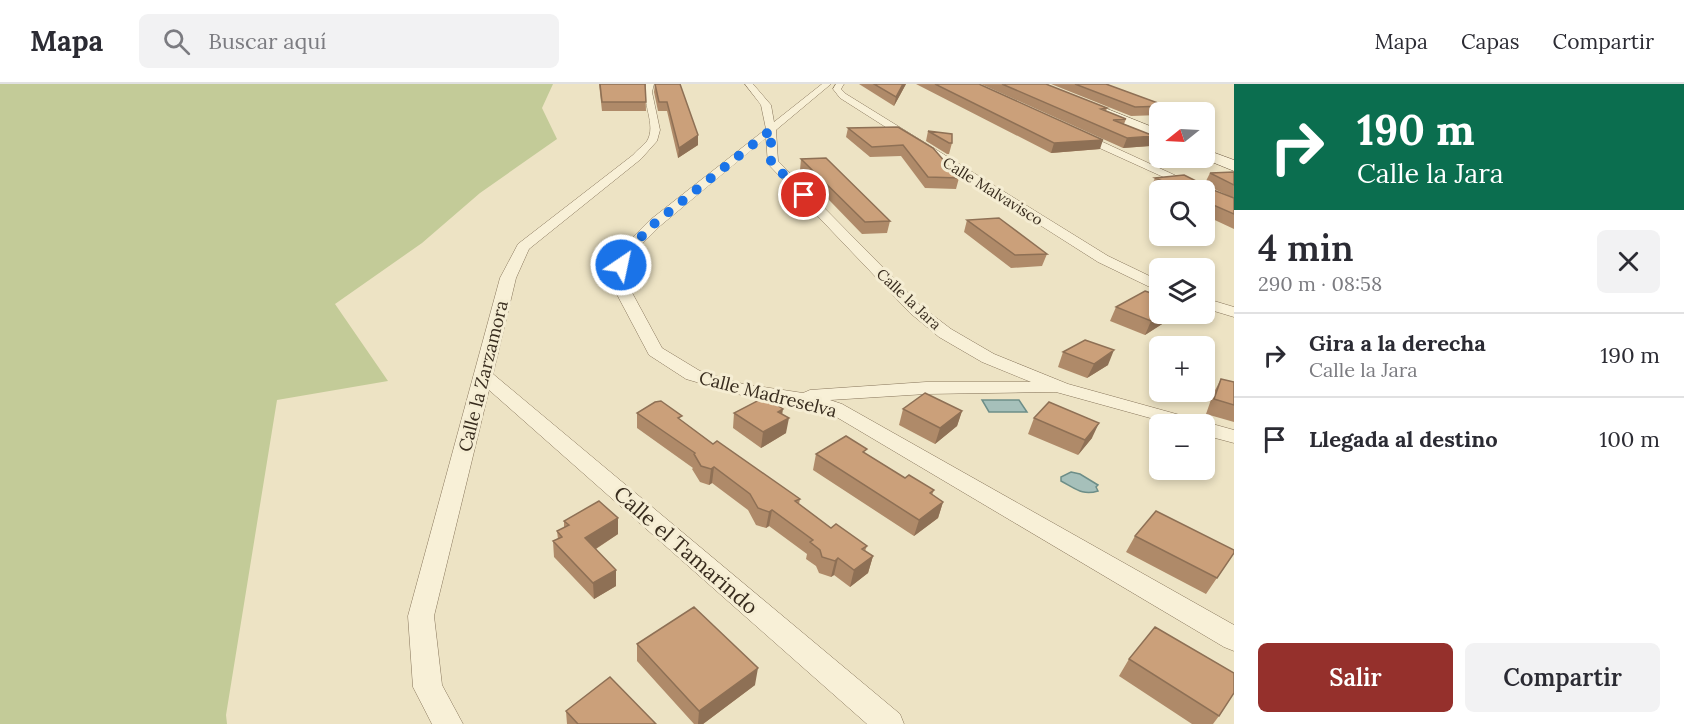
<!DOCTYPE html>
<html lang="es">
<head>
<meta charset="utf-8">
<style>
	:root { --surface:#fff; --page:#f2f2f3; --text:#2b2b33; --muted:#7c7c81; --line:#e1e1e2; --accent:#95302c }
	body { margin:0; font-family:Lora,serif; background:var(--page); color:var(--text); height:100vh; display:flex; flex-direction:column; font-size:22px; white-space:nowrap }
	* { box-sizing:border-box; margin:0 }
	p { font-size:20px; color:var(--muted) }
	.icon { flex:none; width:33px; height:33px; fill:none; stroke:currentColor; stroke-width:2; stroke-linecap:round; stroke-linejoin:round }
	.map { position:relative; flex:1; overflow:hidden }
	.panel { display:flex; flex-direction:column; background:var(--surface); width:450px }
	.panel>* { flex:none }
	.guide { background:#0b6e4f; color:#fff; overflow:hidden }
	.needle { width:39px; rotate:252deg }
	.buttons { position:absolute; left:1149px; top:18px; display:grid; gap:12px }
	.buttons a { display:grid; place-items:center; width:66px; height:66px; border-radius:9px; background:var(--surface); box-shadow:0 3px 9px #0003; font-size:30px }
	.pin { position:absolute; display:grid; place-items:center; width:51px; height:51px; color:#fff; margin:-26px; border:3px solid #fff; border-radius:50%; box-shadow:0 2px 6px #0007 }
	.me { position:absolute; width:66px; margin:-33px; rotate:34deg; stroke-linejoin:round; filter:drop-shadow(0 0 4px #0008) }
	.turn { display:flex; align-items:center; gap:21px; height:126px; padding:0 24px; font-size:27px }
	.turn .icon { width:78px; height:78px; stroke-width:2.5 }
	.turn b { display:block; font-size:42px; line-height:51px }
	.round { display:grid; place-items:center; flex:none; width:63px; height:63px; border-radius:9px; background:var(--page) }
	.head { display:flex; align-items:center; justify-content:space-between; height:102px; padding:0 24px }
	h1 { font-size:36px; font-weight:600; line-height:45px }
	.cta { display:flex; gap:12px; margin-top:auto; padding:12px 24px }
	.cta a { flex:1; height:69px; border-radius:9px; background:var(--accent); color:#fff; font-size:24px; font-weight:600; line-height:69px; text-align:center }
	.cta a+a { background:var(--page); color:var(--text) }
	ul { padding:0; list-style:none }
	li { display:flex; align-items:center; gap:18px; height:84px; padding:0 24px; border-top:2px solid var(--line) }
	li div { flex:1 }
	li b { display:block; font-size:22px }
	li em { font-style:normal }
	header { display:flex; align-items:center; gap:36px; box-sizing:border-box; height:84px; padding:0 30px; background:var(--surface); border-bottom:2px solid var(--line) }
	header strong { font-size:28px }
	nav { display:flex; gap:33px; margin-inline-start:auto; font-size:21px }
	.search { width:420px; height:54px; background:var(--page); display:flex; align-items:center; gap:15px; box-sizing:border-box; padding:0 21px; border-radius:9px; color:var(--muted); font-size:22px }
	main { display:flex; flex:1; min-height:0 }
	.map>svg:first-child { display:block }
	.green { fill:#c3cb98 }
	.water { fill:#a6c0ba; stroke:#6d8e88; stroke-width:1.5 }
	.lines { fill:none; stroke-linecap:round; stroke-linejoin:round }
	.minor-casing { stroke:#87755b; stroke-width:1 }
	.secondary-casing { stroke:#69563e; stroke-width:1 }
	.minor { fill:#f8f0d7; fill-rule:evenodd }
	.secondary { fill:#f8f0d7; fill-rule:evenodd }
	.wall { fill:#af8a69; fill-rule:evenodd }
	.shaded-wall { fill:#8e7055 }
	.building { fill:#cba07a; stroke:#8e7055; stroke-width:1.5 }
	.route { stroke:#1a73e8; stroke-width:10; stroke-dasharray:0 18 }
	.labels { text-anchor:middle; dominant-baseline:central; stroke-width:6; stroke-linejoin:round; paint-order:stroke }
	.far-street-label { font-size:15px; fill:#382c1e; stroke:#f5edd3 }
	.street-label { font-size:18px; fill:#382c1e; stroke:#f5edd3 }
	.near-street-label { font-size:21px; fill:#382c1e; stroke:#f5edd3 }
</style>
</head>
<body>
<header>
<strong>Mapa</strong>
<div class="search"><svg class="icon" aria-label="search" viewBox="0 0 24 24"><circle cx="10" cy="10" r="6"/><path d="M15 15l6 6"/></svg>Buscar aquí</div>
<nav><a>Mapa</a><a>Capas</a><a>Compartir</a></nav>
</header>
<main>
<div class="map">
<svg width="1234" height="640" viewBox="0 0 1234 640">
	<rect width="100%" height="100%" fill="#ede3c4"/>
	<path class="green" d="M0,0h553l-11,24 15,31 -77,54 -58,50 -87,61 53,77 -111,19 -51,315 1,9h-227z"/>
	<path class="water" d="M982,316h37l8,12h-38z
		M1071,388l9,2 18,11 -2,2 2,4c-16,5 -23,-3 -37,-10v-4z"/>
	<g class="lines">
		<defs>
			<path id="minor" d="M646,0h8l-2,8 8,38 -3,11 -16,18 -112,90 -13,29 -23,96 407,340 4,10h-37l-378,-334 -55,226 8,69 21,39h-31l-19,-37 -5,-71 92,-338 18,-34 115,-89c4,-5 10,-9 14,-14 10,-16 -6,-39 -1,-57z
				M745,0h8l18,21 3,17 48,-38h9l-55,46 2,31 144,146 29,22 43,25 74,30 166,46v13l-30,-8v-11h-32l-116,-32 -130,2 -96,6 12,4 392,221v26l-10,-4 -396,-235 -34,-9 -53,-8 -55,-16 -37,-24 -36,-68 1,-22 11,-20 25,-25 116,-91 -5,-24zM766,54l2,26 142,149 29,24 43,25 49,20h-105l-116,8 -7,3 -60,-9 -43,-13 -38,-23 -33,-61 -1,-22 8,-15 24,-24z
				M836,0h8l-3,5 5,5 262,162 52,25v11l-62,-30 -258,-164 -7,-9z
				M1088,0h12l76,28h-12z
				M1073,48h8l126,58 -3,3v-3h-12l-119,-54z
				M1204,214l30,9v10l-30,-9z"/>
			<path id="secondary" d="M1029,0h16l115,46v9z
				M1204,65l30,11v11l-32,-13h2z"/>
		</defs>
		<use href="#minor" class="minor-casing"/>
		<use href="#secondary" class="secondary-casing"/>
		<use href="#minor" class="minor"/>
		<use href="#secondary" class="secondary"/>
	</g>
	<path class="wall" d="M599,0h46l1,27h-44z
		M655,0l43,51v10l-20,13 -11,-47h-9l-4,-19z
		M859,0h47l-12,22z
		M916,0h63l121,65 -49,4z
		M981,0h65l61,24 -1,3 20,8 -2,5 30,12 -4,10 -27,2z
		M1051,0h55l60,22 -3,6h-3v3l-29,1z
		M848,44l85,20 26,30 -3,11 -31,-1 -24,-32 -31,1 -24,-20z
		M928,47l24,12 -3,11h-2l-21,-13z
		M801,75l89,62 -3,12 -25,1 -62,-64z
		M1234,88v57l-30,-14v-25h-44v3l-10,-4 5,-11 51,3 4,-8zM1208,102l21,10 -21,-8z
		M967,136l80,34 -5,12 -31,2 -47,-36z
		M1116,223l44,7h14l-1,3 -28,18 -35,-14z
		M1063,268l45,13 -21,13 -29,-11z
		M1221,295l13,3v40l-28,-8 7,-20z
		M903,325l59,2 -5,15 -22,18 -36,-19z
		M637,329l45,8 31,23 87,55 -1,5 32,24 36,18 -2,5 8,5 -5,17 -18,14 -16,-12 -3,2 -12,-4 -3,-7 -10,-7 1,-5 -38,-28 -3,2 -10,-3 -8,-15 -36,-27 -3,2 -9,-3 -8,-13 1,-1 -56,-40z
		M734,329l48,1 4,19 -25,15 -28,-20z
		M1034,334l58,20 -14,17 -50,-21z
		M816,370h50l39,24 29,12 -2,5 11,7 -5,16 -24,18 -101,-66z
		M564,437l54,13 -22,15 20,37 -22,13 -40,-42 -1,-16 5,-2 -1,-8 7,-3z
		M1135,452l99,17 -28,41 -80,-42z
		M637,560l118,41 -52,39h-9l-57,-63z
		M1129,575l90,57 -6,8h-21l-73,-48z
		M566,627l90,13h-89z"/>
	<path class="shaded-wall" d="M903,0h3l-12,22 2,-9z
		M698,51v10l-20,13 1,-10z
		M1154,52l-4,10 -27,2 4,-10z
		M1103,56l-3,9 -49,4 3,-10z
		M1163,230h11l-1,3 -28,18 6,-14z
		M1114,266l-6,15 -21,13 7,-14z
		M783,325l-2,13 8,-4 -3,15 -25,15 2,-16 15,-20z
		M962,327l-5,15 -22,18 5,-16z
		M1099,339l-7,15 -14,17 7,-15z
		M714,383l-2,16 -3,2 2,-16z
		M943,418l-5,16 -24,18 5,-16z
		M772,426l-3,16 -3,2 3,-16z
		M618,434v16l-32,21 -1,-17z
		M873,472l-5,17 -18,14 4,-17z
		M838,474l-4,17 -3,2 4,-16z
		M616,486v16l-22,13 -1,-16z
		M758,584l-3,17 -52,39h-5l1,-13z"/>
	<path class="building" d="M600,0h45l1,18h-44z
		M655,0h25l18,51 -19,13 -12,-46h-8z
		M874,0h29l-7,13z
		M935,0h44l124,56 -49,3z
		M1002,0h44l61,24 -6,1 25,10 -13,1 41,16 -27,2z
		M1075,0h31l60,22 -31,1z
		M898,43l35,21 26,30 -31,-1 -25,-32 -31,2 -24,-19z
		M928,47l24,3v9h-3z
		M826,74l64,63 -25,1 -64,-63z
		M1234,88v13l-24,-12z
		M1184,91l12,6h11l1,7 26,10v16l-30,-13v-11h-21l-28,-12z
		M999,134l48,36 -32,1 -48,-35z
		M1145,207l15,5v18h3l-12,7 -35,-14z
		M1085,256l29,10 -20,14 -31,-12z
		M1221,295l13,3v23l-20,-6z
		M925,309l37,18 -22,17 -37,-19z
		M765,313l18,12 -5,3 11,6 -26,14 -29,-19z
		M661,317l21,15 -4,2 35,26 4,-3 83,58 -5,2 36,27 5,-4 31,22 -5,3 11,7 -19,14 -16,-12 -3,3 -13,-4 -2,-7 -10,-8 3,-2 -41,-30 -3,2 -11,-4 -8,-14 -36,-27 -3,2 -10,-3 -7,-12 1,-1 -58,-40 18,-11z
		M1049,318l50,21 -14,17 -51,-22z
		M846,352l21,13 -4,3 42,26 4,-3 25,15 -4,3 13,9 -24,18 -103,-66z
		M599,417l19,17 -33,20 31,32 -23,13 -40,-42 9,-4 -5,-6 12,-6 -5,-4z
		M1156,427l78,39v3l-17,25 -82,-42z
		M694,523l64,61 -59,43 -62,-67z
		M1155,543l79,46v20l-15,23 -90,-57z
		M610,593l46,47h-78l-12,-13z"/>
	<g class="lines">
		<path class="route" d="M621,181l9,-17 25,-25 116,-93v32l33,33"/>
	</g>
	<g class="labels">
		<g class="far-street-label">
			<text transform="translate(993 107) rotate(32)">Calle Malvavisco</text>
			<text transform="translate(909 215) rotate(43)">Calle la Jara</text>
		</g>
		<g class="street-label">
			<text transform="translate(483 292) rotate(-76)">Calle la Zarzamora</text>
			<text transform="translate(768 310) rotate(14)">Calle Madreselva</text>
		</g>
		<g class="near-street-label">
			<text transform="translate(686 466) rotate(41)">Calle el Tamarindo</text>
		</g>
	</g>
</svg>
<div class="buttons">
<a><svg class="needle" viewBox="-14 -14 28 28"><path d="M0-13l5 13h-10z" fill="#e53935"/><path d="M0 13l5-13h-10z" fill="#7c7c81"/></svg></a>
<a><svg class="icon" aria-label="search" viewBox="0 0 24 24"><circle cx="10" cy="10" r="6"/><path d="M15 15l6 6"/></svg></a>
<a><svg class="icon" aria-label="layers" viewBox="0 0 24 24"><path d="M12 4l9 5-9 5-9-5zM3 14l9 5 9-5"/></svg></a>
<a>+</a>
<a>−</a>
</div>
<div class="pin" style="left:804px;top:111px;background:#d93025"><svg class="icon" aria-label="arrive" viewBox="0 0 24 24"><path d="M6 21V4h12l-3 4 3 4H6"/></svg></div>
<svg class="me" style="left:621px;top:181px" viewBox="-20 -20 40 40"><circle r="17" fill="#1a73e8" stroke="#fff" stroke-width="3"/><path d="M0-11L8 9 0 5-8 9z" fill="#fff"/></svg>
</div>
<section class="panel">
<div class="guide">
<div class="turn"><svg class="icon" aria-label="right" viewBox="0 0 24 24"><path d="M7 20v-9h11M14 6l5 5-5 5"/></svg><div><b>190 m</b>Calle la Jara</div></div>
</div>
<div class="head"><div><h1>4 min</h1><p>290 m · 08:58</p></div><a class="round"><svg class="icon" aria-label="close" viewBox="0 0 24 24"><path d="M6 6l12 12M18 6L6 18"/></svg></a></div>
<ul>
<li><svg class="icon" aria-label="right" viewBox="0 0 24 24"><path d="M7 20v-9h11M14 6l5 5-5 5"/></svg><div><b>Gira a la derecha</b><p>Calle la Jara</p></div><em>190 m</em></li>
<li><svg class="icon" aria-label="arrive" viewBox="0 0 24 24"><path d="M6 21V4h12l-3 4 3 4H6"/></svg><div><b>Llegada al destino</b></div><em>100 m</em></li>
</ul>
<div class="cta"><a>Salir</a><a>Compartir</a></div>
</section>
</main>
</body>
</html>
